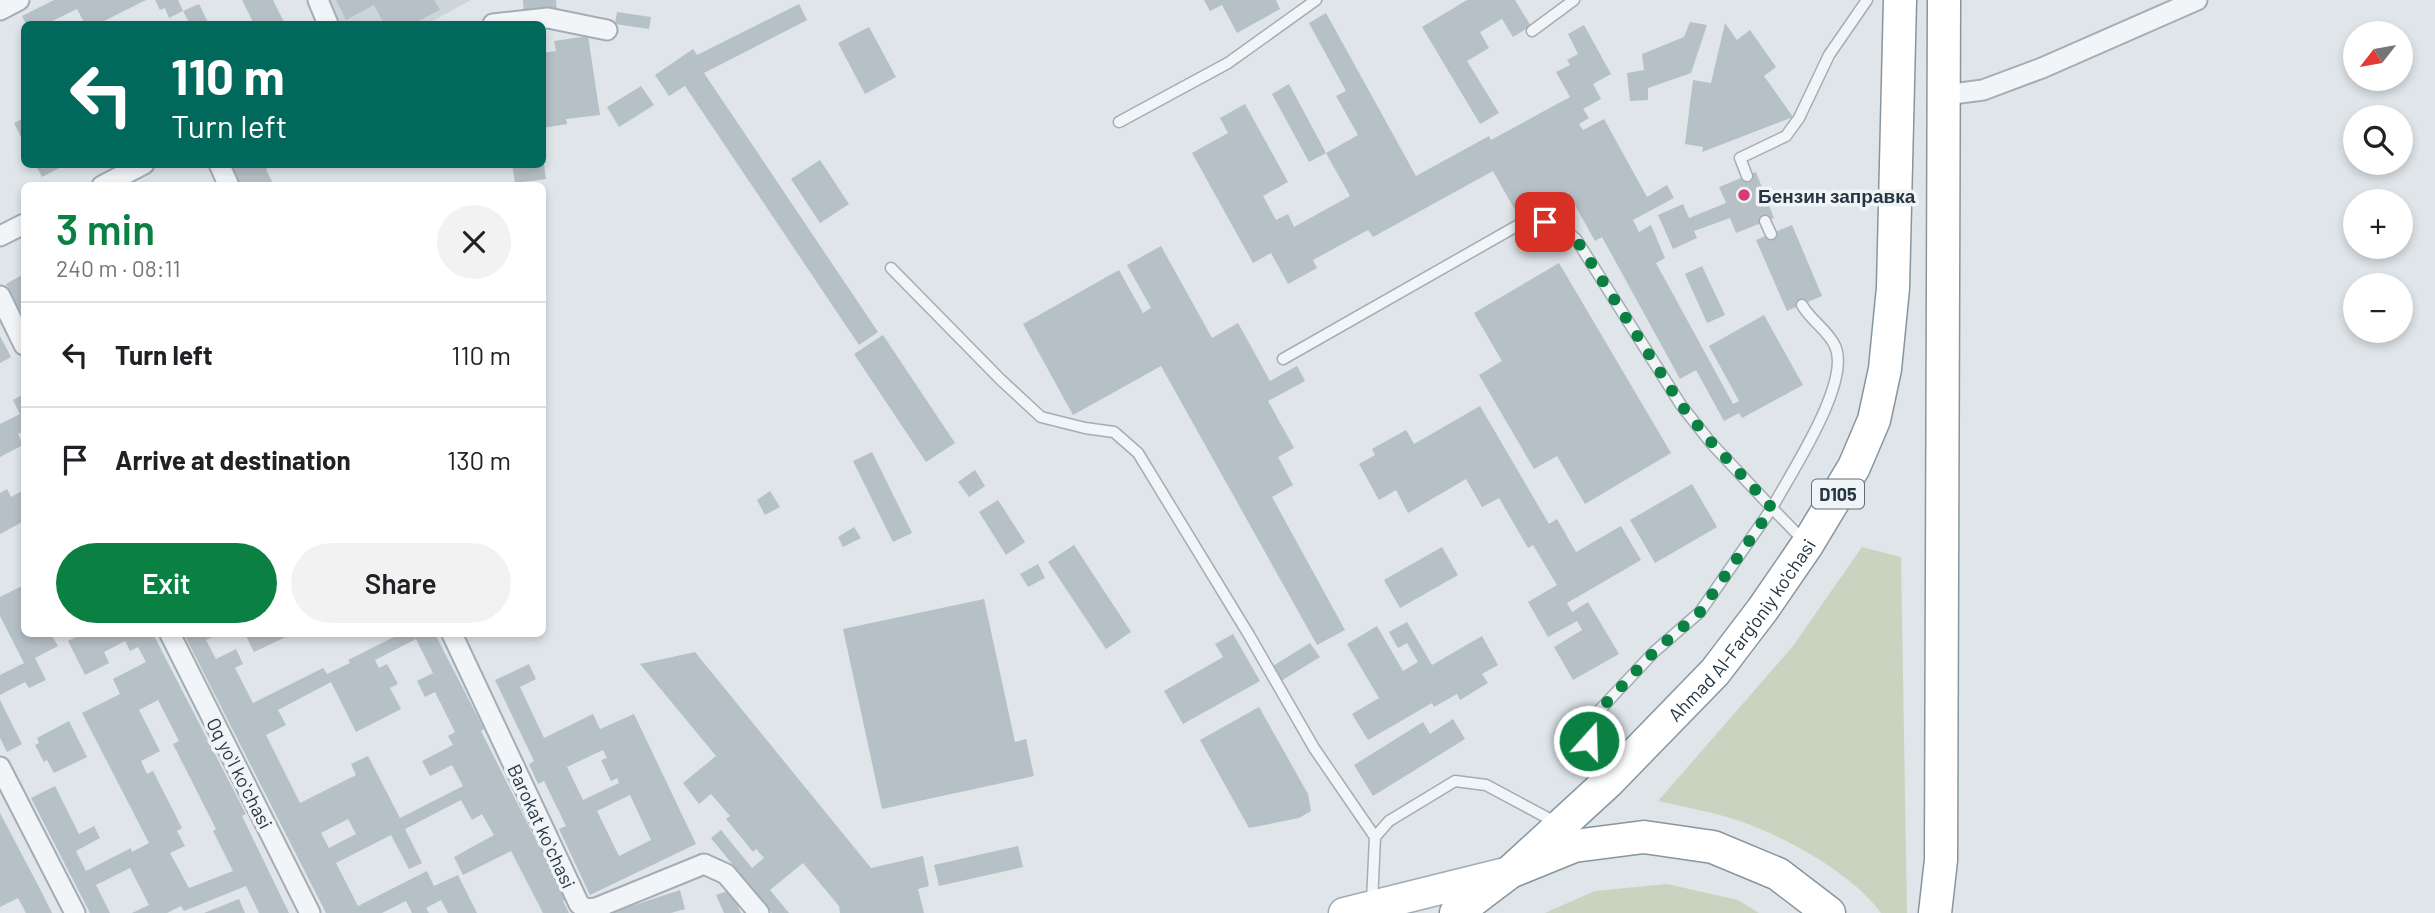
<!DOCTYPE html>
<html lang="en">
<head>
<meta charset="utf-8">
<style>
	:root { --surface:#fff; --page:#f2f2f2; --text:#202124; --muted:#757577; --line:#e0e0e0; --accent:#0b8043 }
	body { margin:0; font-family:Barlow,sans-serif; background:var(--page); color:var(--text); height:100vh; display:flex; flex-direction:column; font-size:26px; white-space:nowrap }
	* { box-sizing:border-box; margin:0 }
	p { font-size:23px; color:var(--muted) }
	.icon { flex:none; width:38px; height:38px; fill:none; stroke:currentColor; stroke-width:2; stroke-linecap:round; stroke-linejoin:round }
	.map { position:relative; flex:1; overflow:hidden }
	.drawer { position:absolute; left:21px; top:182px; width:525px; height:455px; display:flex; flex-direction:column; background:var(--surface); border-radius:10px; box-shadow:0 4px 10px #0003 }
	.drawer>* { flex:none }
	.top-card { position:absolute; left:21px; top:21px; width:525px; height:147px; border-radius:10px; box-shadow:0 4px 10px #0003; background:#00695c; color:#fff; overflow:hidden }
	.needle { width:46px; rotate:239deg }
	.tools { position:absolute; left:2343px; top:21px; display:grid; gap:14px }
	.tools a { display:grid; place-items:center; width:70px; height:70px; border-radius:50%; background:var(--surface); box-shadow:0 4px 10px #0003; font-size:35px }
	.pin { position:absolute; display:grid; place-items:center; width:60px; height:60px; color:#fff; margin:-30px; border-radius:14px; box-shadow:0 4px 10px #0006 }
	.me { position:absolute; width:77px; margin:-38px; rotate:20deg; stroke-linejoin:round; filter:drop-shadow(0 0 5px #0008) }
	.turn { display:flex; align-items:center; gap:24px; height:147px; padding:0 35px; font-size:32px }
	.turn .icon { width:91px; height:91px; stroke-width:2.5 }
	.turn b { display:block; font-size:49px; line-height:60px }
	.round { display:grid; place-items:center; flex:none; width:74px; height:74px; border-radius:37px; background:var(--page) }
	.head { display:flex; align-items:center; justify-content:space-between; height:119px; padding:0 35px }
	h1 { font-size:42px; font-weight:600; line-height:52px; color:var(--accent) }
	.action { display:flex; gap:14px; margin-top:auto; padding:14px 35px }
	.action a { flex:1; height:80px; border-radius:42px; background:var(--accent); color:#fff; font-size:28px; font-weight:600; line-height:80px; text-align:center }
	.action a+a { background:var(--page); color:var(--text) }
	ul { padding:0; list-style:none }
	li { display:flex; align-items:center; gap:21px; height:105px; padding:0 35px; border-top:2px solid var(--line) }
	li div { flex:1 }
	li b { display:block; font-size:26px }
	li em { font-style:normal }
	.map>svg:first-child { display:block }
	.built { fill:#cdd5db }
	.green { fill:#c9d4c0 }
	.building { fill:#b6c0c7; fill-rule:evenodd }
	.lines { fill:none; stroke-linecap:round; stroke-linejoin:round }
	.service-casing { stroke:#a4adb4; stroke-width:13 }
	.minor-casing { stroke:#a4adb4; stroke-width:23 }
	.primary-casing { stroke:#9eacb6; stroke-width:33 }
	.trunk-casing { stroke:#8696a1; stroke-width:35 }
	.service { stroke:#f2f5f7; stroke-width:10 }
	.minor { stroke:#f2f5f7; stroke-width:19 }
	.primary { stroke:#fff; stroke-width:30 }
	.trunk { stroke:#fff; stroke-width:32 }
	.route { stroke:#0b8043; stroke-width:12; stroke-dasharray:0 21.6 }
	.poi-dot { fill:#d63d74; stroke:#eff4f7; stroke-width:2.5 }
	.labels { text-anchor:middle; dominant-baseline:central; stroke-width:7; stroke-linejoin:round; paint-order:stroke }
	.shield { fill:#eff4f7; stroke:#636f78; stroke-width:2 }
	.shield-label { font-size:18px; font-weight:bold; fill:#273642 }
	.poi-label { font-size:19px; font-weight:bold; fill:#273642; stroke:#eff4f7; text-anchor:start }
	.street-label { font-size:19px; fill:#273642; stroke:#eff4f7 }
</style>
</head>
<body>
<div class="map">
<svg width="2435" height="913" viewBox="0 0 2435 913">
	<rect width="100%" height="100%" fill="#dfe5e9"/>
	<path class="built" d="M322,0h149l-44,24h-94z"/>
	<path class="green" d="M1862,547l39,10 6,356h-26c-28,-39 -93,-75 -139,-91 -27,-10 -56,-14 -84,-21l135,-155z
		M1667,884l71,16 21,13h-214l50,-22z"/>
	<path class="building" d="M54,0h92l-42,21 2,3h-21l-8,-15 -31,15h-20l-4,-8z
		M155,0h23l5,11 -14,7 -4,-10 -5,2z
		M242,0h31l12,24h-31z
		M336,0h98l6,10 -28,14h-28l-10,-19 -28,15z
		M523,0h33l1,13 -33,3z
		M1204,0h72l4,9 -43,24 -15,-28 -12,6z
		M1467,0h48l16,26 -18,11 -11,-18 -22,13 9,16 -22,13 32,52 -19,11 -58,-97z
		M199,4l10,20h-19l-7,-13z
		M799,4l8,16 -103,53 174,259 -19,13 -174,-259 -16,10 -14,-21 38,-26 4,6z
		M617,12l34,5 -2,12 -34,-5z
		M1326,13l90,163 73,-40 2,4 79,-43 -14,-25 14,-7 -3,-5 11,-6 -10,-20 16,-9 27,49 -18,10 8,15 -18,10 6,9 -10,6 4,6 21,-11 43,78 20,-12 7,13 -41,22 6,12 12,-7 14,33 -9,5 77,141 6,-3 -30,-55 55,-31 39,70 -61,33 -3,-5 -15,8 -28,-51 -16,9 -78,-142 -7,4 -27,-48 -48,26 -27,-48 -120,66 -5,-7 -55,30 4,8 -29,16 -17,-31 -18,10 -61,-110 36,-20 -8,-15 25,-14 43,78 -25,14 13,24 12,-6 6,13 56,-31 -24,-43 -17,9 -37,-68 17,-10 37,69 32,-18 -22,-39 10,-5 -37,-68z
		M1690,22l17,3 -16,48 -43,15v12l-18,1 -3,-28 17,-3 -2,-16 42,-17z
		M1725,23l12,17 13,-10 26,37 -12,9 29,41 -91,35 1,-5 -18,-3 8,-64 18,3z
		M869,27l27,50 -31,17 -27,-51z
		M588,36l12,79 -34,4 1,5 -25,4v-75l14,-2 -2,-10z
		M641,86l13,19 -35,22 -12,-20z
		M24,118v25l-10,-20z
		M820,160l29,44 -29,19 -29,-44z
		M35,164h27l1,2 -21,11z
		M240,164h36l-10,5 8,17h-34l-8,-17z
		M512,164h32l2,15 -31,4z
		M1756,172l18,46 -38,15 -6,-15 -36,13 3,7 -24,11 -15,-34 25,-11 6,14 37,-15 -7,-16z
		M1792,225l30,71 -35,15 -31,-71z
		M1161,246l51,92 26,-15 32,58 27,-15 8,15 -37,20 26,47 -16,9 15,28 -21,12 73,133 -28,15 -156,-279 -88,49 -50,-91 96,-54 24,43 8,-5 -24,-43z
		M1559,263l112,190 -86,51 -28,-48 -23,13 -55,-94 23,-14 -28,-48z
		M1702,266l23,49 -18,8 -22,-49z
		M24,274v45l-18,-35z
		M883,335l72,108 -29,19 -72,-108z
		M0,336l11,21 -11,6z
		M24,394v37l-6,3 5,11 -23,12v-33l20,-10 -7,-14z
		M1480,406l69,118 8,-5 19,33 45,-26 20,34 -74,43 5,9 16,-10 31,52 -46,26 -19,-33 28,-17 -5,-9 -29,16 -20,-35 29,-17 -24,-40 -5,3 -29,-50 -17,9 -16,-28 -58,34 -12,-23 -17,10 -20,-36 16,-9 -3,-6 34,-19 8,14z
		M872,452l40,81 -19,9 -40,-81z
		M975,470l10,16 -16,11 -11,-15z
		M1692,484l25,43 -62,36 -25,-43z
		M7,489l4,8 13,-7v31l-24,13v-41z
		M770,491l10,16 -15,8 -8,-15z
		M998,500l27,42 -19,13 -27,-43z
		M854,527l7,11 -18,9 -5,-10z
		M1074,545l57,87 -25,17 -58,-87z
		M1442,547l16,28 -58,33 -16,-28z
		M1038,564l7,14 -17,9 -8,-13z
		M24,585v49h27l7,12 -23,12 11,22 -17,8 -4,-6 -25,13v-20l24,-12 -24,-47v-19z
		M984,599l31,143 11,-3 8,37 -152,33 -39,-180z
		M1407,622l25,43 50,-29 16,29 -16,9 6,9 -28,17 -3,-6 -23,13 -2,-4 -64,37 -16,-26 27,-16 -32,-54 30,-18 26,45 15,-9 -11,-19 -9,5 -9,-16z
		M82,634h71l93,180 -4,2 47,97h-30l-13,-27 -62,25 -3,-5 -14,7h-35l17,-8 -19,-37 -34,17 14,28h-20l-59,-115 24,-12 24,48 15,-8 6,12 -24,13 10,20 45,-23 1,4 17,-9 -67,-130 38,-19 -7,-15 33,-17 -8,-15 -8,4 -5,-10 -21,11 5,11 -24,12 -17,-34zM158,700l21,41 -6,3 43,85 -3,2 20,40 -44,17 -19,-35 15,-7 -8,-15 5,-3 -29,-57 -6,3 -6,-13 19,-10 -21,-41z
		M184,634h34l-12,6 10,19 20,-10 7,15 -8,4 18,35 70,-35 4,6 23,-11 -2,-3 52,-26h35l49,95 -3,2 85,169 -3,1 6,12h-26l-32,-62 -48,24 -9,-18 40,-22 -12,-21 -10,6 -11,-20 -56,29 17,34 -13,6 -18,-34 -55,28 22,43 69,-35 7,15 24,-11 19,38h-29l-7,-13 -15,8 3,5h-17l-6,-12 -24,12h-56zM416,639l17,34 -16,8 8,16 10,-5 20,40 -7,4 5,9 -31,16 8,15 22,-11 11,21 -63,32 -32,-62 -17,8 5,11 -56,28 -34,-68 20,-10 -8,-15 53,-28 25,50 45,-23 -11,-21 8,-4 -11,-20 -8,4 -4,-8zM348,819l8,15 -27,14 -8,-15z
		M245,634h47l-38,18z
		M1233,634l27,47 -77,43 -19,-33 59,-34 -8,-13z
		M1310,643l10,14 -39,24 -8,-15z
		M695,652l176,216 52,-12 6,30 -11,3 6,24h-84l-1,-7 -36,-43 -33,27 19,23h-17l-61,-75 10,-8 31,38 12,-10 -8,-9 -3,3 -27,-33 4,-3 -19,-22 -12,10 -16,-21 33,-27 -76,-92z
		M529,664l7,15 -16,8 24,51 49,-24 7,15 34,-15 62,130 -106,51 -31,-66 7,-3 -22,-45 -6,3 -9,-20 5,-3 -39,-81zM603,750l4,8 -6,2 10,21 6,-3 2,5 -36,17 -16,-33zM630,795l21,45 -32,16 -22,-45z
		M0,700l22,44 -15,8 -7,-14z
		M1259,707l49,87 3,17 -12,7 -50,10 -49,-88z
		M1453,719l12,20 -92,57 -19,-31 69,-43 7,12z
		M69,721l18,36 -33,16 -7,-13 -3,2 -9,-17 4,-2 -2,-5z
		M0,813l39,74 13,26h-26l-8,-15 -18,9z
		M1018,846l5,21 -84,19 -5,-21z
		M680,890l5,19 -14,4h-61z
		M730,890l11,23h-17l-8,-18z
		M239,899l6,14h-41z"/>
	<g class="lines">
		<defs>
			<path id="service" d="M1532,31l42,-31
				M1119,122l109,-59 88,-63
				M1747,176l-7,-18 46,-22 13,-18 30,-63 38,-55
				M1765,221l6,13
				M891,268l110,112 40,37 44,11 29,4 24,21 111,182 65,113 61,89
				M1802,305c8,15 26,25 33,41 17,36 -45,128 -63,162l33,34
				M1283,359l239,-136c26,-1 34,-2 54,16l105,166 30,38 61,65 -72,104 -46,40 -59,63 -6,26 17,35
				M1372,902l3,-65 14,-16 66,-40 31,4 71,38"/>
			<path id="minor" d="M318,0l10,24
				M0,10l19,-10
				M493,24l55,-6 59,12
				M1945,95l38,-5 59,-22 155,-68
				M219,164l10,22
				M102,186l42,-22
				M0,236l24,-12
				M0,296l24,49
				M170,634l140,279
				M452,634l127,270 7,5 10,-1 108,-44 22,10 33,39
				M0,767l75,146"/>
			<path id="primary" d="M1344,913l165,-41"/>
			<g id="trunk">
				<path id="s1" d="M1510,872l98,-90 107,-110 48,-63 44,-64 47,-78 20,-47 11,-51 8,-81 7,-288"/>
				<path d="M1456,913l54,-41 64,-26 70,-9 69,10 65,27 51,39"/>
				<path d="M1935,913l6,-53 3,-860"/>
			</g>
		</defs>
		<use href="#service" class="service-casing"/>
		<use href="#minor" class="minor-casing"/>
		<use href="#primary" class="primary-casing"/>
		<use href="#trunk" class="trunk-casing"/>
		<use href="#service" class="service"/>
		<use href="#minor" class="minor"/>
		<use href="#primary" class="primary"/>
		<use href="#trunk" class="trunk"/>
	</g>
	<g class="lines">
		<path class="route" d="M1545,222l18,5 13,12 105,166 31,38 60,65 -72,104 -46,40 -59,63 -6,26"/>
	</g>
	<circle class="poi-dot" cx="1744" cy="195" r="7"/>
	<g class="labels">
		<rect class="shield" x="1812" y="479.5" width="52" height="29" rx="5"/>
		<g class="shield-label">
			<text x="1838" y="494">D105</text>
		</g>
		<g class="poi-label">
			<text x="1758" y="195">Бензин заправка</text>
		</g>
		<g class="street-label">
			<text stroke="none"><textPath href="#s1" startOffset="336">Ahmad Al-Farg'oniy ko'chasi</textPath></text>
			<text transform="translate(240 773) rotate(63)">Oq yoʻl koʻchasi</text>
			<text transform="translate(542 826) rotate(65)">Barokat koʻchasi</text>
		</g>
	</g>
</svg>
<div class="tools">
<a><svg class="needle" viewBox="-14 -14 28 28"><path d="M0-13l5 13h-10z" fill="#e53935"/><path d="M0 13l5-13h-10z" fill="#757577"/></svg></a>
<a><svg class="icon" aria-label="search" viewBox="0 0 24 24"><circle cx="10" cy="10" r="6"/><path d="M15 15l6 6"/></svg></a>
<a>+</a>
<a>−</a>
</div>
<div class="pin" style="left:1545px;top:222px;background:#d93025"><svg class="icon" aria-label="arrive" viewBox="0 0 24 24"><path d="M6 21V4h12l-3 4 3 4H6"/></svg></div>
<svg class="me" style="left:1589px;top:741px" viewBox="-20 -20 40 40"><circle r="17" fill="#0b8043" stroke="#fff" stroke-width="3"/><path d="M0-11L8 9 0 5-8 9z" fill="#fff"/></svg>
<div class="top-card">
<div class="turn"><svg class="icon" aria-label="left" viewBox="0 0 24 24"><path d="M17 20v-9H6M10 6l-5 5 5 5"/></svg><div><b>110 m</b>Turn left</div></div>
</div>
<section class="drawer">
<div class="head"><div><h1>3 min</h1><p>240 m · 08:11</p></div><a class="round"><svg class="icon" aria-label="close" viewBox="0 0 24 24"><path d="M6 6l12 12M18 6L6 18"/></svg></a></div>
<ul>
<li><svg class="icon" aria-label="left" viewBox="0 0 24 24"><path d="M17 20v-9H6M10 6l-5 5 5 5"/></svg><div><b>Turn left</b></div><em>110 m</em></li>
<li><svg class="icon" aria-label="arrive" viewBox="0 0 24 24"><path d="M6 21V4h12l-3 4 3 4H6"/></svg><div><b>Arrive at destination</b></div><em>130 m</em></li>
</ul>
<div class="action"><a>Exit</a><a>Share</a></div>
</section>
</div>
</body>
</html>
